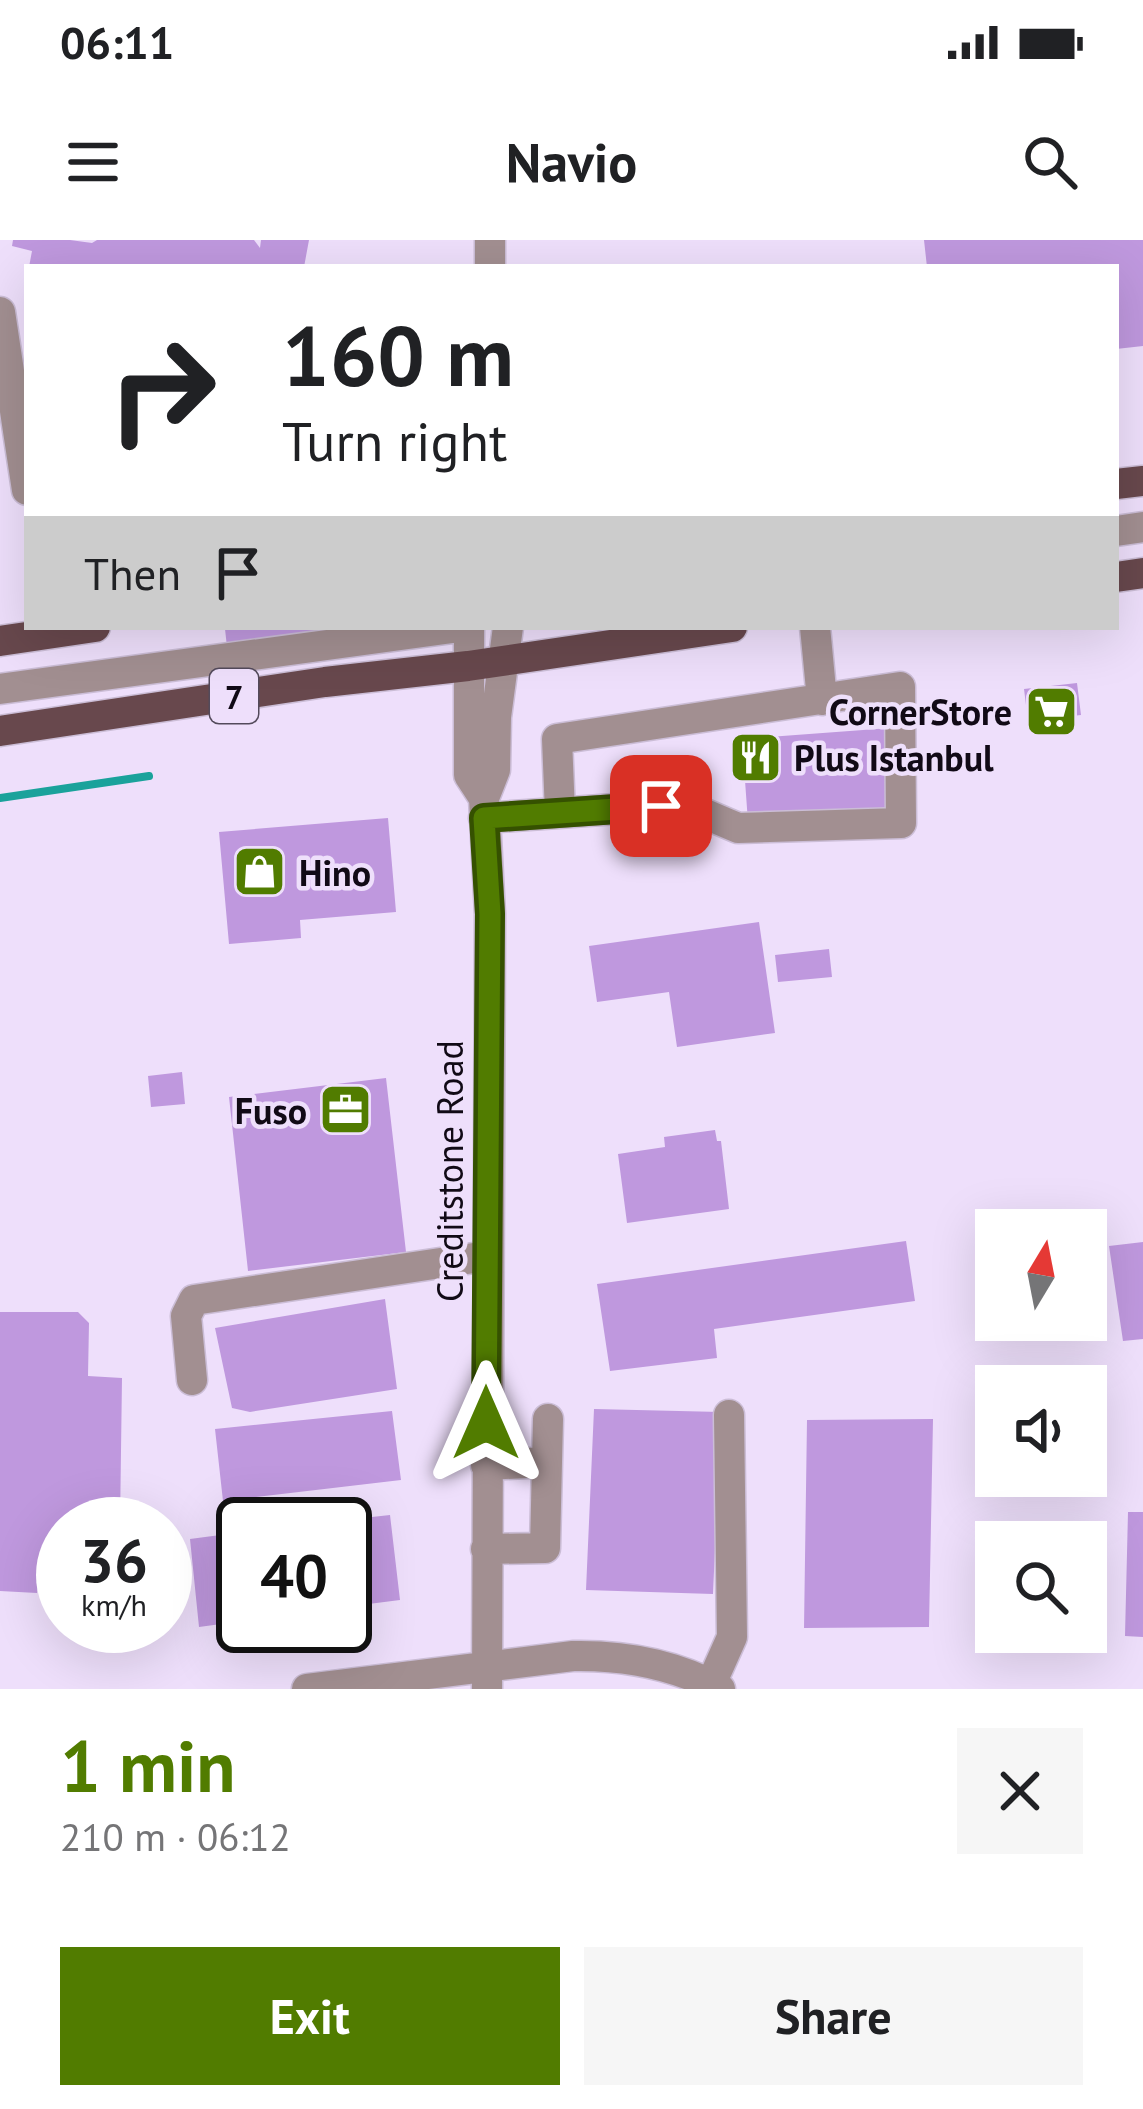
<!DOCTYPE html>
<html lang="en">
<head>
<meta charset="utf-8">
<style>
	:root { --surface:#fff; --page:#f6f6f6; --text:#202124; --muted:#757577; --accent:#517c00 }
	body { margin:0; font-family:"PT Sans",sans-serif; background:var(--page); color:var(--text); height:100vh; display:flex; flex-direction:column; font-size:45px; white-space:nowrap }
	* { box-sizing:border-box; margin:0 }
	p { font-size:39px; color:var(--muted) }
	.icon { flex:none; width:66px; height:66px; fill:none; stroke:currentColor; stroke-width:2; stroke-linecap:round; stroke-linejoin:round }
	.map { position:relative; height:1449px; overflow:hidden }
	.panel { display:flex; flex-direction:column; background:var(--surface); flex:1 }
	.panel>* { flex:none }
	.guide { position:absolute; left:24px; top:24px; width:1095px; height:366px; border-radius:0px; box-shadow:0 12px 48px #0002; background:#fff; color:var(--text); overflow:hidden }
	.needle { width:78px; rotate:10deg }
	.tools { position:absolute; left:975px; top:969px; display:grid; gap:24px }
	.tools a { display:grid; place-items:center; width:132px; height:132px; border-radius:0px; background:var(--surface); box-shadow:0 12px 48px #0002; font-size:60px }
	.speed { position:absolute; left:36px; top:1257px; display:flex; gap:24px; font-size:60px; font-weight:700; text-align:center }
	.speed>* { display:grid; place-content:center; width:156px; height:156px; border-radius:50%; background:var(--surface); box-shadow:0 12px 48px #0002; line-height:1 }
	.speed small { font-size:30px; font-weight:400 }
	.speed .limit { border:6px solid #111; border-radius:18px; background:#fff; color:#111 }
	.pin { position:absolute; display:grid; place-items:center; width:102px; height:102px; color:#fff; margin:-51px; border-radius:24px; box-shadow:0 6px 18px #0006 }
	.me { position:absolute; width:132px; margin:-66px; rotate:0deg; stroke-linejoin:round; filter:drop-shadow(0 0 9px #0008) }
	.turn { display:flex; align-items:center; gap:42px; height:252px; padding:0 60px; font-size:54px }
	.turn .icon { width:156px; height:156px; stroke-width:2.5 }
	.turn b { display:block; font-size:84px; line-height:102px }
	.then { display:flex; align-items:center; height:114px; padding:0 60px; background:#0003; gap:24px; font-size:45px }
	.round { display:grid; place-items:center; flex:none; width:126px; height:126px; border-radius:0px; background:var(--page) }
	.headline { display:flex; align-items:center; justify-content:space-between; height:204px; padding:0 60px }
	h1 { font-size:72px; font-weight:700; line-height:90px; color:var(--accent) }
	.button { display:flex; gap:24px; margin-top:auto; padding:24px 60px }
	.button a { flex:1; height:138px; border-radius:0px; background:var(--accent); color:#fff; font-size:48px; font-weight:700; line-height:138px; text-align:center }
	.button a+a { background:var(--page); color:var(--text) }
	.status { display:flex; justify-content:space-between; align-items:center; height:84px; padding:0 60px; background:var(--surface); direction:ltr }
	.status svg { height:33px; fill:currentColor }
	header { display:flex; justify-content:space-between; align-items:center; height:156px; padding:0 60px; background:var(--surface); font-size:54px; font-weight:700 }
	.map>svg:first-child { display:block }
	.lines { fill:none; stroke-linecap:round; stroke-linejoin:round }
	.stream { stroke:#1aa29b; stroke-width:8 }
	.building { fill:#bf98de }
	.minor-casing { stroke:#cbbdd6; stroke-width:33 }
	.major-casing { stroke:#cbbdd6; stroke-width:33 }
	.minor { stroke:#a28f91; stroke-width:30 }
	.major { stroke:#68484d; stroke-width:30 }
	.route-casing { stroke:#355100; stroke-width:30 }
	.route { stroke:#517c00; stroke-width:21 }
	.labels { text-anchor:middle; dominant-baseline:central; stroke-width:9; stroke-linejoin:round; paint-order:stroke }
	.shield { fill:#eedffb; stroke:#534a5b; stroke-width:3 }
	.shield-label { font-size:33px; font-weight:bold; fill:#110a16 }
	.poi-label { font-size:36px; font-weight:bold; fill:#110a16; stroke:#eedffb; text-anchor:end }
	.street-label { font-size:36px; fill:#110a16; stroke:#eedffb }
</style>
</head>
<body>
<div class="status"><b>06:11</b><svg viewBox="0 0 49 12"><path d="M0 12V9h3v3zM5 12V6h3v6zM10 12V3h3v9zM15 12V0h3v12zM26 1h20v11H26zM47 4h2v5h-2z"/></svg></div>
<header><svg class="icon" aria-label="menu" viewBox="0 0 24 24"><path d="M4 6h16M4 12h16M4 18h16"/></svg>Navio<svg class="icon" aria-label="search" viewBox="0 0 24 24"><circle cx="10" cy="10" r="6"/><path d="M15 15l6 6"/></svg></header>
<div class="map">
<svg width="1143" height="1449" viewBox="0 0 1143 1449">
	<rect width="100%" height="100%" fill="#eedffb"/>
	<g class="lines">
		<path class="stream" d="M0,558l149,-22"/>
	</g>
	<path class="building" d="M13,0h57l22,3 5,-3h157l6,8 1,-8h48l-5,27h-275l3,-16 -20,-5z
		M924,0h219v106l-27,3v-82h-189z
		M239,387h95l1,7 -108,13 -2,-18z
		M1077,443l4,32 -53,6 -4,-32z
		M890,488l5,83 -147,11 -6,-83z
		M388,578l8,94 -96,8 1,18 -72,6 -10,-112z
		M759,682l16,111 -98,14 -8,-55 -72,10 -8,-56z
		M829,709l3,28 -54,5 -3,-27z
		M182,832l3,32 -34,3 -3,-31z
		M386,838l20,174 -158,19 -19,-174z
		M715,890l2,11h4l8,68 -102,14 -9,-69 47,-7 -1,-10z
		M906,1001l9,60 -201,28 3,29 -107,13 -13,-87z
		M1143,1002v97l-20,2 -14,-95z
		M385,1059l12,90 -147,23 -18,-4 -17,-80z
		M0,1072h78l11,11 -1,53 34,2 -2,146h-57v60l-25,-1 -1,10 -37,-2z
		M594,1169l127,3 -8,182 -127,-4z
		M392,1171l9,69 -178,21 -8,-72z
		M933,1179l-4,208 -125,1 3,-208z
		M1128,1272h15v125l-18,-1z
		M390,1275l10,85 -55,7v-87z
		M243,1292v89l-44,6 -9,-88z"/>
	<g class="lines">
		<defs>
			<path id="minor" d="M490,0v27
				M0,72l27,178
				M1116,291l27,-4
				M469,387v148l15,23
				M815,387l7,73
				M0,449l460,-62
				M484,578l176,-12 31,2 47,20 163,-5 -1,-136 -343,52 3,74
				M192,1140l-6,-64 8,-16 293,-44
				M547,1222l1,-43
				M486,1309l59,-1 2,-86 -61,3
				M711,1444l21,-47 -3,-222
				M307,1449l266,-33c52,-1 101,8 147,33
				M487,1449l3,-775 -6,-116 11,-28 1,-53 12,-90"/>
			<path id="major" d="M1116,244l27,-3
				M1116,337l27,-4
				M0,401l95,-14
				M0,491l325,-49 143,-16 264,-39"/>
		</defs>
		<use href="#minor" class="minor-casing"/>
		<use href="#major" class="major-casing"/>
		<use href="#minor" class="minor"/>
		<use href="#major" class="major"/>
	</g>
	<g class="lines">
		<defs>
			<path id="route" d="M486,1183l4,-509 -6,-96 177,-12"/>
		</defs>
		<use href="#route" class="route-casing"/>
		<use href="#route" class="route"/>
	</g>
	<defs>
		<symbol id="supermarket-square" viewBox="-11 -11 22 22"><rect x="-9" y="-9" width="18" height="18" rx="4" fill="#517c00" stroke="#eedffb"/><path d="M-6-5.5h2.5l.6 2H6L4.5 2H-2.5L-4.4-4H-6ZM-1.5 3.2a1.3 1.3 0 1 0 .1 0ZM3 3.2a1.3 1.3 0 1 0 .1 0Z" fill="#fff"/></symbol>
		<symbol id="restaurant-square" viewBox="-11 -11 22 22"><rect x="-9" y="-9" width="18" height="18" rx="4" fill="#517c00" stroke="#eedffb"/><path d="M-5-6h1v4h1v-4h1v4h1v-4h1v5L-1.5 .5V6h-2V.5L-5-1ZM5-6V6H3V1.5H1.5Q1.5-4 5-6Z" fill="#fff"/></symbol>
		<symbol id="shop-square" viewBox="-11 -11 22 22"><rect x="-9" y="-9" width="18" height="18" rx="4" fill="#517c00" stroke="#eedffb"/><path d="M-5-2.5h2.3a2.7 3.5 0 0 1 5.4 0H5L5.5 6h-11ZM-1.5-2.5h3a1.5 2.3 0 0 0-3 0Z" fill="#fff"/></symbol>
		<symbol id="office-square" viewBox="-11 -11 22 22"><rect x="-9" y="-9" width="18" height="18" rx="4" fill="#517c00" stroke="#eedffb"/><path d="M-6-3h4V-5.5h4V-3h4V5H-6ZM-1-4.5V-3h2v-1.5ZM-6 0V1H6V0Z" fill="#fff"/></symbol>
	</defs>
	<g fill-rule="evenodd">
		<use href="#supermarket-square" x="1022" y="442" width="59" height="59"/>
		<use href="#restaurant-square" x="726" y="488" width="59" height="59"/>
		<use href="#shop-square" x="230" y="602" width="59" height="59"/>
		<use href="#office-square" x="316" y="840" width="59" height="59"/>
	</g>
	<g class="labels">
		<rect class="shield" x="210" y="429" width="48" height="54" rx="9"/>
		<g class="shield-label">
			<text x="234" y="456">7</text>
		</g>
		<g class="poi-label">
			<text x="1012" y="471">CornerStore</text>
			<text x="794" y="517" text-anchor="start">Plus Istanbul</text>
			<text x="299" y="632" text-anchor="start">Hino</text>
			<text x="307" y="870">Fuso</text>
		</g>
		<g class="street-label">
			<text transform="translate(449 931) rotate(-90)">Creditstone Road</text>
		</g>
	</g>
</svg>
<div class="tools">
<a><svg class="needle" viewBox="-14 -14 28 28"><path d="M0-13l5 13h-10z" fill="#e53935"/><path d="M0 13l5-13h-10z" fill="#757577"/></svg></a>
<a><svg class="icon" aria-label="sound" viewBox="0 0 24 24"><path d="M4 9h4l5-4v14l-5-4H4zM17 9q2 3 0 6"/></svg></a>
<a><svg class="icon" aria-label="search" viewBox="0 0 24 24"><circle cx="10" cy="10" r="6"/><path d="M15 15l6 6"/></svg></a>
</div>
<div class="speed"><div>36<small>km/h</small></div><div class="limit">40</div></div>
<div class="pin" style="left:661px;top:566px;background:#d93025"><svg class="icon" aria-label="arrive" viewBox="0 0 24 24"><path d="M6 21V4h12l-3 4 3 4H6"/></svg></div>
<svg class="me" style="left:486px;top:1183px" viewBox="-20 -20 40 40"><path d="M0-17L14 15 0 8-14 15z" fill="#517c00" stroke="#fff" stroke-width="4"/></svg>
<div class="guide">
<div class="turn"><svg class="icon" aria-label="right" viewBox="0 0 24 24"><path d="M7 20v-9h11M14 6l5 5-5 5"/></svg><div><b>160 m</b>Turn right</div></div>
<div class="then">Then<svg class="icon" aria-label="arrive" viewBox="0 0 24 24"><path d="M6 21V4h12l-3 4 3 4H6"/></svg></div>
</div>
</div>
<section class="panel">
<div class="headline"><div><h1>1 min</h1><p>210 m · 06:12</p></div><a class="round"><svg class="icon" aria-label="close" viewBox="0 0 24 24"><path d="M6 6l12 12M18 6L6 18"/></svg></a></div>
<div class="button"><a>Exit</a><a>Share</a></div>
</section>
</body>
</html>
